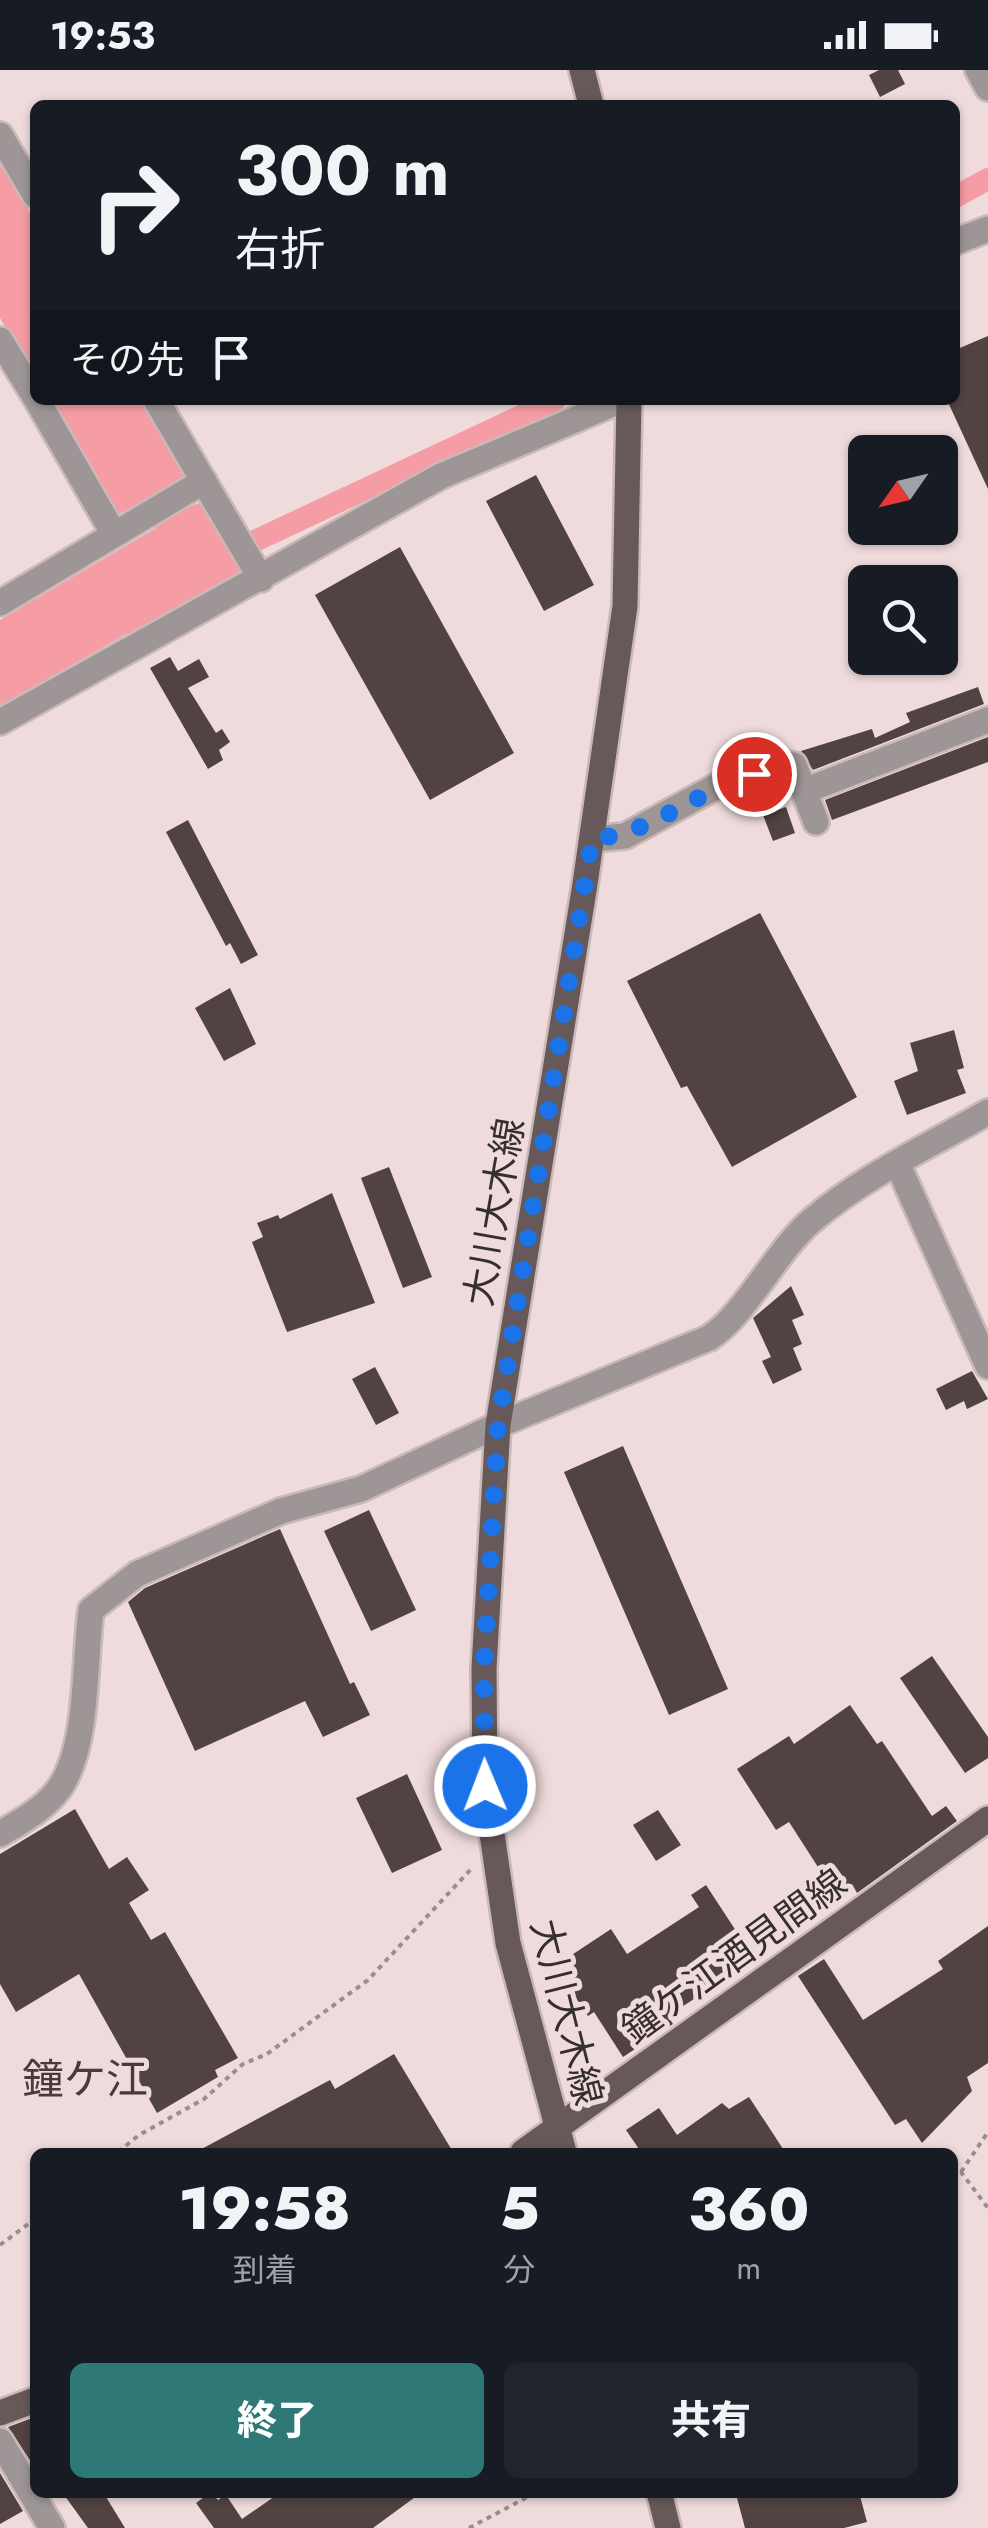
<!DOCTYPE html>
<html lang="ja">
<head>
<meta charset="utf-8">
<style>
	:root { --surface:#171b24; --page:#20242c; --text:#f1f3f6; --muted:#9ea1a6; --accent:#2e7877 }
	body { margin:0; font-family:Jost,"Noto Sans JP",sans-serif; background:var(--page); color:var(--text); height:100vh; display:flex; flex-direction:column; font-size:38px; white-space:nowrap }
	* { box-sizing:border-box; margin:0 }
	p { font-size:32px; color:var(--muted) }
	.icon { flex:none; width:55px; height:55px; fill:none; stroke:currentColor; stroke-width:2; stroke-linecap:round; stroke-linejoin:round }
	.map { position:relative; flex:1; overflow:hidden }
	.panel { position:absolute; left:30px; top:2078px; width:928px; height:350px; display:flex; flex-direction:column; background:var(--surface); border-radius:15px; box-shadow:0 2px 8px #0004 }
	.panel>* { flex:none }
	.guide { position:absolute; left:30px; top:30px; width:930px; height:305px; border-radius:15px; box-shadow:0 2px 8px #0004; background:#171b24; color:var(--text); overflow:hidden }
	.needle { width:65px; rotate:236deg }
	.tools { position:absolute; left:848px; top:365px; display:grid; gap:20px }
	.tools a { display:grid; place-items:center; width:110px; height:110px; border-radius:15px; background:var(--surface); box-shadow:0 2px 8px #0004; font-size:50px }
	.pin { position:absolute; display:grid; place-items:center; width:85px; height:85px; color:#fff; margin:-42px; border:5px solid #fff; border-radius:50%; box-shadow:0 2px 10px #0007 }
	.me { position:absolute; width:110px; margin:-55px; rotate:359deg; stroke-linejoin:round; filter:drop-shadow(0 0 8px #0008) }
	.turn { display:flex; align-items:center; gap:35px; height:210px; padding:0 40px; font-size:45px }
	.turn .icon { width:130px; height:130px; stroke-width:2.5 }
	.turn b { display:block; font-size:70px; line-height:85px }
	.then { display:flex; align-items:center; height:95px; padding:0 40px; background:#0003; gap:20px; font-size:38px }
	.eta { display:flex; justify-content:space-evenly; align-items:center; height:170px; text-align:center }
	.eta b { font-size:60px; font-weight:800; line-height:70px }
	.primary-button { display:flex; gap:20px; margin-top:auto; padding:20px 40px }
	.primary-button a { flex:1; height:115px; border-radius:15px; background:var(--accent); color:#fff; font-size:40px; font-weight:800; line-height:115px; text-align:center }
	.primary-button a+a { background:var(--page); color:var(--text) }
	.status { display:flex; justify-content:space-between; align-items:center; height:70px; padding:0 50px; background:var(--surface); direction:ltr }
	.status svg { height:28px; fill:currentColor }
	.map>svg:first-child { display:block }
	.water { fill:#f69ca4 }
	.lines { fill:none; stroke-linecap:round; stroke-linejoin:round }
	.canal { stroke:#f69ca4; stroke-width:22 }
	.building { fill:#524343 }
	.minor-casing { stroke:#cab9b9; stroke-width:30 }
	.major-casing { stroke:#cab9b9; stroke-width:30 }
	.path { stroke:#9b8d8e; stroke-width:4; stroke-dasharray:5 5; stroke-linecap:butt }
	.minor { stroke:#9e9696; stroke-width:25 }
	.major { stroke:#67595a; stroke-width:25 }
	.route { stroke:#1a73e8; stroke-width:18; stroke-dasharray:0 32.4 }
	.labels { text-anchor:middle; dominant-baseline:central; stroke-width:10; stroke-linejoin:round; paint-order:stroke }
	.street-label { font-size:38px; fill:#362f2f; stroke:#efdbdc }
	.quarter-label { font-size:42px; fill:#493a3b; stroke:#efdbdc }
</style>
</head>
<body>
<div class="status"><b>19:53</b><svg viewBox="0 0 49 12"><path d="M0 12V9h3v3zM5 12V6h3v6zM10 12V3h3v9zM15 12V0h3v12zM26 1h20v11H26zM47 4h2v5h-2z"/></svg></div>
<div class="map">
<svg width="988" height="2458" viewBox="0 0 988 2458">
	<rect width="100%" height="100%" fill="#efdbdc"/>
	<path class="water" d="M0,92l35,59v157l-35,-60z
		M48,330h92l45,75 -12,37 30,-10 40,66 -4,10 -107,59 -6,-3 -126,72v-86l156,-92 -12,-24 -29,11z"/>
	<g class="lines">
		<path class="canal" d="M955,127l33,-18
			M227,484l328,-154"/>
	</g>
	<path class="building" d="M879,0h19l7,14 -25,13 -11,-22z
		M988,266v153l-41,-89h8v-50z
		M536,405l58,110 -50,26 -58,-110z
		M400,477l114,206 -84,47 -115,-205z
		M170,587l8,14 21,-12 10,18 -21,11 28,45 6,-4 8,13 -11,8 4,10 -15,9 -58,-101z
		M978,617l6,17 -171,66 -12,-19 71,-22 3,9 35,-16 -4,-9z
		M988,667v25l-156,58 -7,-20z
		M786,737l9,26 -22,8 -10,-26z
		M188,750l70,135 -17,9 -11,-21 -4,3 -60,-114z
		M760,843l97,184 -125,70 -45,-81 -6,2 -54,-107z
		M230,918l26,56 -32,17 -29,-53z
		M954,960l10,38 -7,2 9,23 -59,22 -13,-34 24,-10 -8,-28z
		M389,1097l43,110 -29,11 -42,-110z
		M332,1123l43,110 -88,29 -35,-90 11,-5 -6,-14 21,-8 2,4z
		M791,1216l13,29 -12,5 10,24 -9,4 9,22 -29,14 -11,-23 9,-4 -18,-39z
		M375,1297l24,46 -23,12 -24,-46z
		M972,1301l16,28 -21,10 -3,-8 -18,9 -10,-21z
		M623,1376l105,243 -59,26 -105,-243z
		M369,1440l47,100 -45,21 -47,-100z
		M280,1459l70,155 4,-2 16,33 -47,22 -18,-36 -110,50 -67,-149 17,-14z
		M932,1586l56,81v21l-23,15 -65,-95z
		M850,1635l27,39 5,-3 50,75 14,-10 11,15 -100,72 -5,-9 -16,11 -47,-73 -13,8 -39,-61 52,-33 5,8z
		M407,1704l35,76 -50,23 -36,-75z
		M75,1739l34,60 18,-12 22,33 -20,13 22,37 14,-8 73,126 -23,12 3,7 -61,36 -78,-139 -63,38 -16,-28v-130z
		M658,1740l23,35 -25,16 -23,-36z
		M706,1815l51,78 -25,17 -3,-4 -61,40 5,8 -50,33 -29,-45 -6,4 -12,-18 -6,5 -21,-33 62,-41 16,25 72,-47 -8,-12z
		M988,1856v137l-21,14 5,14 -50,52 -16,-24 -11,6 -97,-149 26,-17 39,61 80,-51 -5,-8z
		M394,1984l59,98h-257l134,-72 5,9z
		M749,2027l36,55h-144l-15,-22 33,-22 18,27 45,-32 7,6z
		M35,2347v51l-27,-41z
		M0,2403l23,38 -23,13z
		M62,2422h41l22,36h-37z
		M211,2422l7,8 8,-5 16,24 39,-27h141l-49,36h-159l-18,-25z
		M760,2422h99l8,30 -23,6h-99l-8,-30z"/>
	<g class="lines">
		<defs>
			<path id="minor" d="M978,0l10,18
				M0,65l35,60
				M955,172l33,-13
				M0,270l35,57
				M37,330l77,134
				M156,330l105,179
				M0,533l204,-122
				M0,652l441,-246 181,-76
				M807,720l181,-70
				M592,769l33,-3 96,-52 66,-20 7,1 22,57
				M898,1095l90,201
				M0,1764c22,-13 46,-26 61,-48 28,-44 23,-125 30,-176l46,-36 144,-63 80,-22 137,-64 211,-87c36,-23 66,-85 101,-116 52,-45 119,-76 178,-110
				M0,2371l52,87"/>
			<path id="major" d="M582,0l9,35
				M523,2082l465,-333
				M564,2082l-56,-209 -23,-157 -1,-118 14,-243 87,-541 40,-278 4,-206
				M0,2343l35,-13
				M659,2422l9,36"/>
		</defs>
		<use href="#minor" class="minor-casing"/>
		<use href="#major" class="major-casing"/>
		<path class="path" d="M118,2082l21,-17 65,-36 39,-35 24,-10 101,-74 105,-113
			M961,2102l27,-40
			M952,2108l9,-6 27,36
			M0,2175l35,-26
			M469,2458l68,-36"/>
		<use href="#minor" class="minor"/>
		<use href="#major" class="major"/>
	</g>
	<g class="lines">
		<path class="route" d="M485,1716l-1,-118 14,-243 94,-586c60,-5 104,-48 162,-65"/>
	</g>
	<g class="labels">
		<g class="street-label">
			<text transform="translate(494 1142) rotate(-80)">大川大木線</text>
			<text transform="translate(734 1886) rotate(-36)">鐘ケ江酒見間線</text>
			<text transform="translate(567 1942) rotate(76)">大川大木線</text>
		</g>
		<g class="quarter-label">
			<text x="85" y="2009">鐘ケ江</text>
		</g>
	</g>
</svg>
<div class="tools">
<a><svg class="needle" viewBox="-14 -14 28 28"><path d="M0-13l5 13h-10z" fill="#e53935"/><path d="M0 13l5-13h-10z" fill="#9ea1a6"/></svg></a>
<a><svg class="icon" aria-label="search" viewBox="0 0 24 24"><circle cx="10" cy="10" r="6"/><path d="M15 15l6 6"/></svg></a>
</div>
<div class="pin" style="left:754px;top:704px;background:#d93025"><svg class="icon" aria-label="arrive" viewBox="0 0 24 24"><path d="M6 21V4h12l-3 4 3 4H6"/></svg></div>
<svg class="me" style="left:485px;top:1716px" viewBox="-20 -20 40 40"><circle r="17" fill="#1a73e8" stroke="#fff" stroke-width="3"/><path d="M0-11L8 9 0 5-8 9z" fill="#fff"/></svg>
<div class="guide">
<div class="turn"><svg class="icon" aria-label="right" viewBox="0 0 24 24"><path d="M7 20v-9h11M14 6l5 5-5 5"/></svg><div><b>300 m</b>右折</div></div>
<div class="then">その先<svg class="icon" aria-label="arrive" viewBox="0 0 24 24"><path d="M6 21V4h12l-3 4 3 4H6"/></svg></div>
</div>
<section class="panel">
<div class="eta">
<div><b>19:58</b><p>到着</p></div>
<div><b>5</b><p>分</p></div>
<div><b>360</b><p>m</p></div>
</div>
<div class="primary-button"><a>終了</a><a>共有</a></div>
</section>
</div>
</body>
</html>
